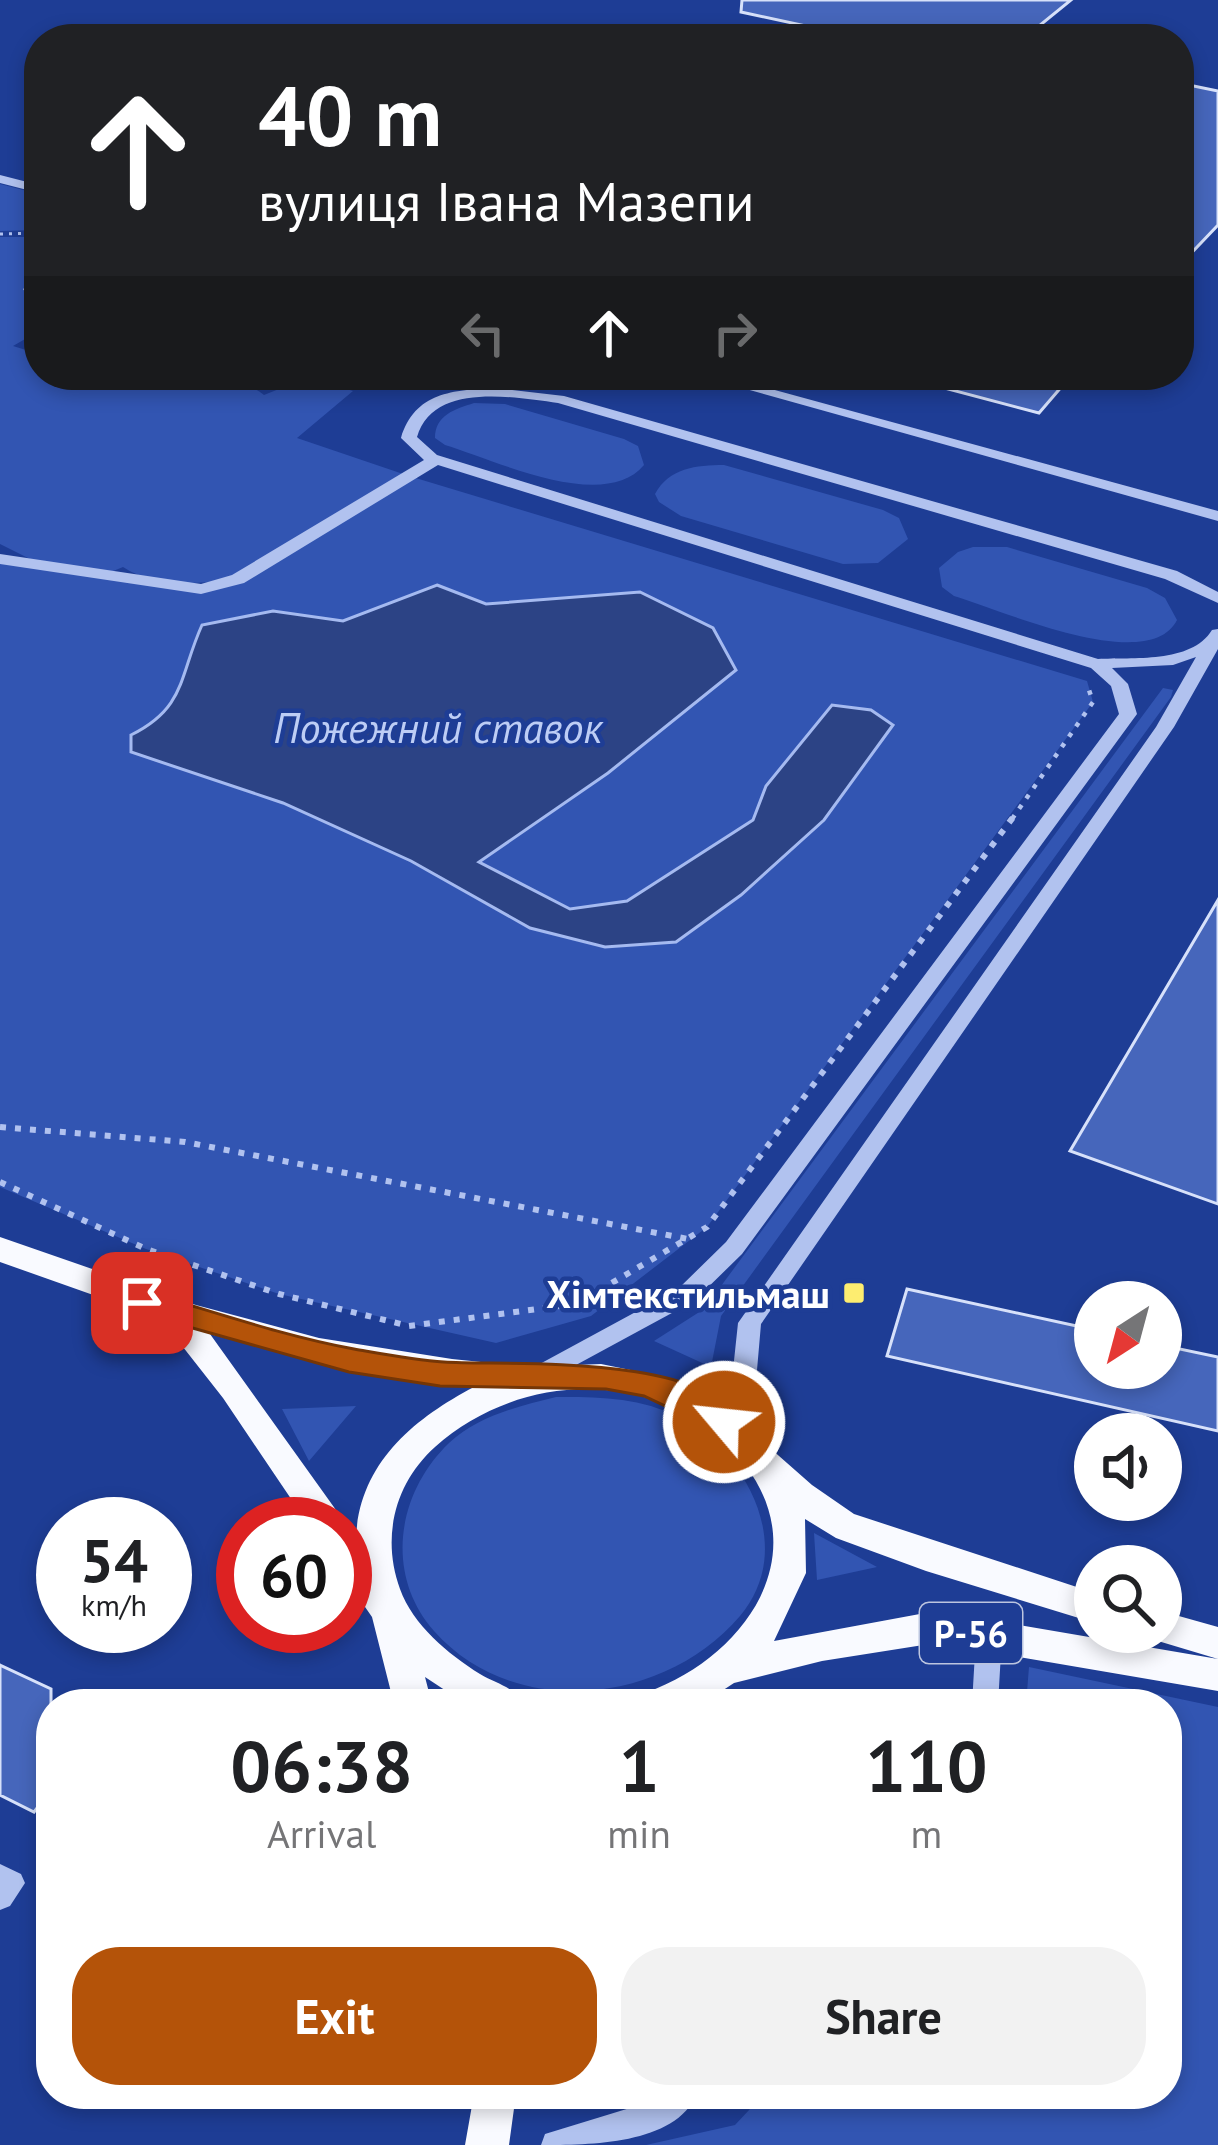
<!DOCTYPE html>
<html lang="en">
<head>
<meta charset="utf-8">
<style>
	:root { --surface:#fff; --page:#f2f2f2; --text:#202124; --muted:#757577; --accent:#b45309 }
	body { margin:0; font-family:"PT Sans",sans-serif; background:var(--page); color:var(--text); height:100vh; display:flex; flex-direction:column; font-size:45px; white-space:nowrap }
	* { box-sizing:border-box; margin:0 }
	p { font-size:39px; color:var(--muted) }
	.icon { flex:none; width:66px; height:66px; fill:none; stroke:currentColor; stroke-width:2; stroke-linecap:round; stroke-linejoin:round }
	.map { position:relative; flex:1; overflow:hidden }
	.drawer { position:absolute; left:36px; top:1689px; width:1146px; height:420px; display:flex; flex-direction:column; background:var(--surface); border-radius:48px; box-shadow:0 6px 18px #0003 }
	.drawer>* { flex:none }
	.top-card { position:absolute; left:24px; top:24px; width:1170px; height:366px; border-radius:48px; box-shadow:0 6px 18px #0003; background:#202124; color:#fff; overflow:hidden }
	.needle { width:78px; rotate:216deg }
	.fabs { position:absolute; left:1074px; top:1281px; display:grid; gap:24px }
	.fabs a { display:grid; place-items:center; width:108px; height:108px; border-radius:50%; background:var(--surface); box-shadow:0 6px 18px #0003; font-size:60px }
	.speed { position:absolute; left:36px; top:1497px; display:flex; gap:24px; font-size:60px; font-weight:700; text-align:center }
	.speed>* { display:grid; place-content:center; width:156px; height:156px; border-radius:50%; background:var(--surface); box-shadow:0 6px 18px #0003; line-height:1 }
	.speed small { font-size:30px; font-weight:400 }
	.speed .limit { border:18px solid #d22; background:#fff; color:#111 }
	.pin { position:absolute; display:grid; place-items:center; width:102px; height:102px; color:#fff; margin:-51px; border-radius:24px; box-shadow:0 6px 18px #0006 }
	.me { position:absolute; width:132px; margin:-66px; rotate:298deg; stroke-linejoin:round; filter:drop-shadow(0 0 9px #0008) }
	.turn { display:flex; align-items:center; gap:42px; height:252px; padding:0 36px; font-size:54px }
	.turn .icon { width:156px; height:156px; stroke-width:2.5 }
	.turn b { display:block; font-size:84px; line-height:102px }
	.lanes { display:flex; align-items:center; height:114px; padding:0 36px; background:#0003; justify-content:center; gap:60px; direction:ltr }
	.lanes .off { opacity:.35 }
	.eta { display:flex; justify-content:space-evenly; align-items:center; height:204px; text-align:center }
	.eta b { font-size:72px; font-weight:700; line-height:84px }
	.action { display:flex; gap:24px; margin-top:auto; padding:24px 36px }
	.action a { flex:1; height:138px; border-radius:48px; background:var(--accent); color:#fff; font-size:48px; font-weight:700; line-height:138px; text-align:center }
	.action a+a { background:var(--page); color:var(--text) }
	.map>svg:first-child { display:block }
	.green { fill:#3255b2 }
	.water { fill:#2c4385; stroke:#a5baf0; stroke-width:3 }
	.building { fill:#4666bb; stroke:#d7e1fa; stroke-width:3 }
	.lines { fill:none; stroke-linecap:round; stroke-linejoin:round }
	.path-far2 { stroke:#b1c2ef; stroke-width:3; stroke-dasharray:3 6; stroke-linecap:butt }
	.path-far1 { stroke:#b1c2ef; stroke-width:4.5; stroke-dasharray:4.5 8; stroke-linecap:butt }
	.path { stroke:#b1c2ef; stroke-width:6; stroke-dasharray:6 9; stroke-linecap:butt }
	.minor { fill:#b1c2ef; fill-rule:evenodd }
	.major { fill:#f9faff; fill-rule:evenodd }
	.route { fill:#b45309; stroke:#753606; stroke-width:3 }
	.poi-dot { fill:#fded70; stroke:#1e3d95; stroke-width:4.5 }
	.labels { text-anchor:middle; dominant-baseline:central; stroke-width:9; stroke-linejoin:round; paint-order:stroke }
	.shield { fill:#1e3d95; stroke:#bcc5df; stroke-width:3 }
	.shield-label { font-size:36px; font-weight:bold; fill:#fff }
	.poi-label { font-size:39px; font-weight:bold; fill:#fff; stroke:#1e3d95; text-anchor:end }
	.water-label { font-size:42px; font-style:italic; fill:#bdcdf5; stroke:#1e3d95 }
</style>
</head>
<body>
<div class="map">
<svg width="1218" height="2145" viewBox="0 0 1218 2145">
	<rect width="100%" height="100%" fill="#1e3d95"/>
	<path class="green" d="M0,184l39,10v36l-39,1z
		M0,237h39v40l-15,12 15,21v21l-26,15 26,8v21h75l33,9c27,-22 91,-9 117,11l45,-18 44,14 -56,47 112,38 678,205 6,21 -386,525 -116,89 -95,27 -217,-49 -133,-45 -146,-62v-628l201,29 23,-7c-33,3 -73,5 -101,-14l-17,7 -70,-12 -36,-18z
		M474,403l31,1 119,35 14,7 6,19c-40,48 -149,-5 -199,-20l-10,-7c0,-23 20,-29 39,-35z
		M724,465l159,45 16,8 9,21 -30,24 -35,1 -162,-48 -22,-14 -4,-8c14,-26 41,-29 69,-29z
		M973,547h34l140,41 18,10 12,22c-28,56 -176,-10 -223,-24l-12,-9 -3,-19 19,-16z
		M1163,688l10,2 -2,7 -450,619 -10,51 -57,-26 50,-32z
		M556,1397c40,0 79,0 116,17 72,33 127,132 68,202 -75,88 -225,106 -306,15 -50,-57 -37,-138 15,-188 29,-27 70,-37 107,-46z
		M356,1406l-47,55 -27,-52z
		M814,1533l63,34 -60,13z
		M1029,1667l189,40v438h-572l89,-20 29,-31h403v-390h-141z"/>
	<path class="water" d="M437,585l49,19 154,-12 73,36 23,42 -128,103 -129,89 91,47 57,-8 126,-81 13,-34 66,-81 39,5 22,15 -69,95 -83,75 -65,47 -71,5 -75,-19 -119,-67 -128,-58 -152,-51v-17c55,-27 48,-59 71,-110l71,-14 70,10z"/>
	<path class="building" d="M742,0h329l-48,39h-157l-125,-27z
		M1179,83l39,8v134l-39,41z
		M931,375h93l39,10 -24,28 -110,-29z
		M1218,900v304l-148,-53z
		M907,1289l188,41v38h66v-23l57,12v74l-331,-75z
		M0,1665l51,24v101l-17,22 -34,-17z"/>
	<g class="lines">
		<path class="path-far2" d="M0,234l39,-1"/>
		<path class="path-far1" d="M1012,819l81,-117 -4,-12"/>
		<path class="path" d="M0,1127l185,15 503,97
			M0,1182l146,67 133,45 130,32 167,-22 131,-77 307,-411"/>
		<path class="minor" d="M0,175l39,10v8l-39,-10z
			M39,277l-1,28 -5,-1 -10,-15z
			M696,375h24l498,136v10z
			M496,388l68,8 613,175 41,21v11l-53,-24 -607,-176c-45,-6 -125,-21 -141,34l20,18 661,204c34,-2 93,5 114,-29l6,-1v20l-44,78 -413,597 -4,46 11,82 -3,7 -9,3 -9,-3 -3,-7 -11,-82 5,-47 418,-596 40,-70 -23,8 -61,3 16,16 9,30 -395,540 -48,47 -153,83 -8,3 -8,-3 -4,-6 4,-6 153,-83 48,-47 393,-528 -8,-28 -20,-18 -653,-203 -194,118 -43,11 -201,-30v-10l201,30 31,-9 192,-115 -23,-22c14,-46 52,-48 95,-50z
			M989,1625l9,3 4,8 -4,68h-26l4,-68 4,-8z
			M0,1864l21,10 4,9 -15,23 -10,4z
			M662,2094h35c-22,51 -108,51 -156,51l4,-11 111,-34z"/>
		<path class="major" d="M0,1237l196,68 123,33 133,21 76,8 73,-3 59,12 59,27 93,82 42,29 241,79v30l-169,-52 -90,-33 -31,-19 1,54 -32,68 162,-30 282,48v32l-282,-48 -114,18 -88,22 -32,21h-61l6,-12c93,-33 170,-133 98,-227 -77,-99 -222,-97 -310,-18 -40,36 -54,90 -35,142 13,36 48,65 80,85 16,10 34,12 43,30h-57l-41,-27 7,27h-38l-22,-87 -27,-39v-44l11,4c3,-74 57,-119 118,-151l-155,-24 -109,-29 136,190h-38l-85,-126 -62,-79 -161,-57z
			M1161,1611l57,16v32l-70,-21 -3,-6h16z
			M474,2094h42l-7,51h-44z"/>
	</g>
	<path class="route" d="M142,1291c70,20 141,45 212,58 29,5 60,11 90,13 68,4 259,-9 296,60l-5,9 -11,3 -80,-38 -38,-7 -166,-3 -91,-14 -217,-61 -5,-8 5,-8z"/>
	<rect class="poi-dot" x="842" y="1281" width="24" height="24" rx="6"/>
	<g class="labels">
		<rect class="shield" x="920" y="1603" width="102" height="60" rx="9"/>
		<g class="shield-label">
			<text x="971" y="1633">Р-56</text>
		</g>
		<g class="poi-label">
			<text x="830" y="1293">Хімтекстильмаш</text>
		</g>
		<g class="water-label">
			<text x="438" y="727">Пожежний ставок</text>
		</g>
	</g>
</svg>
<div class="fabs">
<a><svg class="needle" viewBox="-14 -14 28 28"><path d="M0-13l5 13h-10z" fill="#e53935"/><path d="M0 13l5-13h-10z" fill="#757577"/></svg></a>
<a><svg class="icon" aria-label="sound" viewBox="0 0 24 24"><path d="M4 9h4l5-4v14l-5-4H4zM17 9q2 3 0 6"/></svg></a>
<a><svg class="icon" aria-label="search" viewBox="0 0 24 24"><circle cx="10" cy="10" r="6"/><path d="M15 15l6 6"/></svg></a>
</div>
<div class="speed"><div>54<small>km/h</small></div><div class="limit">60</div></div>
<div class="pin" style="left:142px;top:1303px;background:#d93025"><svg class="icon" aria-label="arrive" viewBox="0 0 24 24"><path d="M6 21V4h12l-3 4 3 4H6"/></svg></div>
<svg class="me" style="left:724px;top:1422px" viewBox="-20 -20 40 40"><circle r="17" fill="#b45309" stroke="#fff" stroke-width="3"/><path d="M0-11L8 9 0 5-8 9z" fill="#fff"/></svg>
<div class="top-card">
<div class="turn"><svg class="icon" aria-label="ahead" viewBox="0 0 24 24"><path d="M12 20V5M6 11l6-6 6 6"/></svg><div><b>40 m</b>вулиця Івана Мазепи</div></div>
<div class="lanes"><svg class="icon off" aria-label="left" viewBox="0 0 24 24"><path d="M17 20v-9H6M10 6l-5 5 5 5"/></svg><svg class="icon" aria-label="ahead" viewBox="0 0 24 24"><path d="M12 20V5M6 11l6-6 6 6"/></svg><svg class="icon off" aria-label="right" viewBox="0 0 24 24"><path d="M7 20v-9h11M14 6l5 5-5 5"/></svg></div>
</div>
<section class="drawer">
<div class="eta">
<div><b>06:38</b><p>Arrival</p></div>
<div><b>1</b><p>min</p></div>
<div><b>110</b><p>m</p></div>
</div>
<div class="action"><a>Exit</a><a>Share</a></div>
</section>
</div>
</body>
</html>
